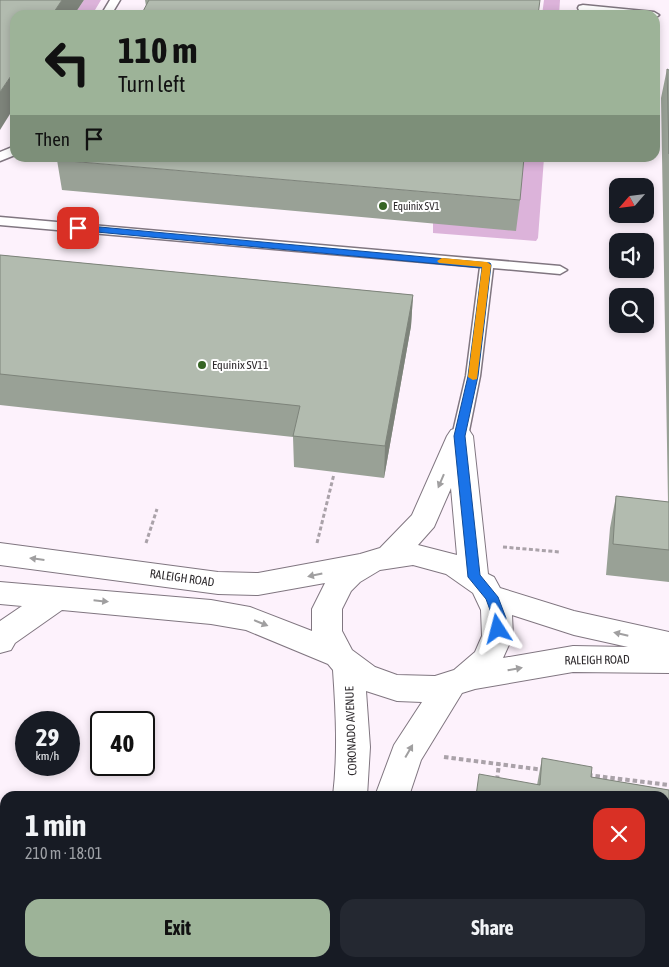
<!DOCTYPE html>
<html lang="en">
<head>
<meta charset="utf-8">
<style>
	:root { --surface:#171b24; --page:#242831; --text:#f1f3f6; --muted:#9ea1a6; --accent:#9db398 }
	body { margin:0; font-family:"Asap Condensed",sans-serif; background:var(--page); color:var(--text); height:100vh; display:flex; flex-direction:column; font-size:19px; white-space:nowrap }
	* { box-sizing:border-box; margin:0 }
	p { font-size:16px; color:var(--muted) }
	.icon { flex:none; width:28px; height:28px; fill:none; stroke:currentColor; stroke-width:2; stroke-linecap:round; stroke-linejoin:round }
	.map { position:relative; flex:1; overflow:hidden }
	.panel { position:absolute; left:0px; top:791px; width:670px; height:176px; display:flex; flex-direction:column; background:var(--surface); border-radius:15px 15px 0 0; box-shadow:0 2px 8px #0003 }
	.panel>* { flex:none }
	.banner { position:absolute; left:10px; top:10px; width:650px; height:152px; border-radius:15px; box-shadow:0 2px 8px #0003; background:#9db398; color:#111; overflow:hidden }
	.needle { width:32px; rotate:242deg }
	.buttons { position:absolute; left:609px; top:178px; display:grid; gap:10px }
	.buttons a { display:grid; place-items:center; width:45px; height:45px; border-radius:10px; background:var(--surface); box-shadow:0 2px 8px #0003; font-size:25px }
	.speed { position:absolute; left:15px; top:711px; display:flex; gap:10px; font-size:25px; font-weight:700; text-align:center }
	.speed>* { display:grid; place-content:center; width:65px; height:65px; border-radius:50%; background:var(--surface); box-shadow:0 2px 8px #0003; line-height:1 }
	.speed small { font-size:12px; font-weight:400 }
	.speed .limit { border:2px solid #111; border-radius:8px; background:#fff; color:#111 }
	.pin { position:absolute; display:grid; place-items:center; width:42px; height:42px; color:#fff; margin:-21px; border-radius:10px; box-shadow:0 2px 8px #0006 }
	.me { position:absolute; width:55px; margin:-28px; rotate:351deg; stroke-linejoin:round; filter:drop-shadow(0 0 4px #0008) }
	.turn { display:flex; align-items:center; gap:18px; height:105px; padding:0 25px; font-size:22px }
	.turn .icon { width:65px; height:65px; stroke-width:2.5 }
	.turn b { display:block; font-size:35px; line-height:42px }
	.then { display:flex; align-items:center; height:48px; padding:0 25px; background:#0003; gap:10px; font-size:19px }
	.round { display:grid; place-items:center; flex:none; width:52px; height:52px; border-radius:15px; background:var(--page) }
	.headline { display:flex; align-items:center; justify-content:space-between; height:85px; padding:0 25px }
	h1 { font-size:30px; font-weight:700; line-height:38px }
	.primary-button { display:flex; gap:10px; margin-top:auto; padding:10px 25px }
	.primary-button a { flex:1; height:58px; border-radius:15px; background:var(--accent); color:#111; font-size:20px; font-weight:700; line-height:58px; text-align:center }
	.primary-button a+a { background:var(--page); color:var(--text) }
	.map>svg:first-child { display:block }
	.green { fill:#dcb3da }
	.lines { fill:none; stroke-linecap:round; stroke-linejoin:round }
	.service-casing { stroke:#807680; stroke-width:3 }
	.tertiary-casing { stroke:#807680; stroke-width:2 }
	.path-far1 { stroke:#aaa2a9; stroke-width:3; stroke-dasharray:4 2.5; stroke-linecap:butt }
	.path { stroke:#aaa2a9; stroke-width:4; stroke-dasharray:4.5 3; stroke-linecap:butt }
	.service { fill:#fff; fill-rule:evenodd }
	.tertiary { fill:#fff; fill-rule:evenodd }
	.wall { fill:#99a196 }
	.shaded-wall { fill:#7d837a }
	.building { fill:#b2bbaf; stroke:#7d837a }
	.oneway { fill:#a09fa0 }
	.route { fill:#1a73e8; stroke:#114b97 }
	.slow { fill:#f59e0b }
	.poi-dot { fill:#366524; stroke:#fff; stroke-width:2 }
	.labels { text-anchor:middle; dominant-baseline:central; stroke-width:4; stroke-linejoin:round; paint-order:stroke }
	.far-poi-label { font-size:11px; fill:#2d292c; stroke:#fff; text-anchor:start }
	.poi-label { font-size:12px; fill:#2d292c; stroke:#fff; text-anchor:start }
	.street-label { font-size:12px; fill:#2d292c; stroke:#fff }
</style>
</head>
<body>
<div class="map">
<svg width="669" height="967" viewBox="0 0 669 967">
	<rect width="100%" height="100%" fill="#fdf2fc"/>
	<path class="green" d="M84,0h17l-9,15h-18z
		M544,0h16l-1,15h-17z
		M524,158h20l-6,80 -2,3 -103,-8v-10z"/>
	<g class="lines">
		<defs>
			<path id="service" d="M110,0h10l-9,15h-10z
				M583,5l71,7 5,3 -4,3v-3h-33l-43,-5 -1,-2 1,-2z
				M15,146v9l-15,6v-9z
				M0,217l560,49 7,4 -7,4 -67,-6 -13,108 -12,60 -2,4 -6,1 -6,-1 -2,-4 14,-60 14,-109 -480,-42z"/>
			<path id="tertiary" d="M460,427l9,3 4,6 15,138 6,3 6,11 74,23 95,21v41l-96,-1 -98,17 -13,4 -41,67 -12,36h-34l19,-51 28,-43 -25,-1 -31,-10 4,56 -3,49h-34c5,-42 3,-83 0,-126l-5,-6 -82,-34 -35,-6 -149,-14 -47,33 -4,7 -11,3v-32l22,-15 -22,-2v-22l211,18 39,7 62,24v-22l13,-26 -67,12 -40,-1 -218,-29v-22l218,29 40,1 102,-19 20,-6 32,-33 35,-79 4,-6zM451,488l6,67 -39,-10 16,-18zM413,565l33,9 27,19 8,17 1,26 -7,16 -21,18 -19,6 -38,-1 -22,-8 -23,-17 -10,-19v-22l9,-18 9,-9 20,-12zM512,615l62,20 54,12 -55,-1 -70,12 10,-22z
				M322,962h38l-1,5h-38z"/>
		</defs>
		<use href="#service" class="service-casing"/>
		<use href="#tertiary" class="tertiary-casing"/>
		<path class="path-far1" d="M146,543l11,-34
			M317,543l17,-69
			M503,547l57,5"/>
		<path class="path" d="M444,757l100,13
			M588,775l81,10
			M497,780l2,-16"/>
		<use href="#service" class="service"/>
		<use href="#tertiary" class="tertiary"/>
	</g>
	<path class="wall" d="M145,0h395l-394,6z
		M667,69l2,1v512l-63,-7 4,-47 6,-32 52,6 -7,-404z
		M57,160l463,40 -4,31 -454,-41z
		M0,255l413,40 -2,31 -27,152 -90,-11 -1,-30 -293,-32z
		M542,758l49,19 78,13v119l-4,10v-123l-128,-11z
		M457,962h208l4,5h-212z"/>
	<path class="shaded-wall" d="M62,0h22l-10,15h-22z
		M15,70v36l-15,24v-38z
		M413,295l-2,31 -27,152 1,-32z"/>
	<path class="building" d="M0,0h62l-10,15h-37v55l-15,22z
		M149,0h391l-2,15h-397z
		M667,69l2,1v84z
		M59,158h465l-4,42 -463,-40z
		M0,255l413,40 -28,151 -92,-10 7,-30 -300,-32z
		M616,496l53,6v48l-56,-6z
		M542,758l50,9 -1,10 78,13v105l-4,-1v-98h-189l3,-22 61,11z
		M665,937l4,1v29h-210l1,-5h205z"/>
	<defs><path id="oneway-solid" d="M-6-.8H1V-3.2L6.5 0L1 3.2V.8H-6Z" transform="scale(1.25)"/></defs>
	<g class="oneway">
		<use href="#oneway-solid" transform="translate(441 481) rotate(113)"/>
		<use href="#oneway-solid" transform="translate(37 559) rotate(-173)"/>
		<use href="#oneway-solid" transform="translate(315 575) rotate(168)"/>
		<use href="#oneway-solid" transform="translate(101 601) rotate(6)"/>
		<use href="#oneway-solid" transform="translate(261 623) rotate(22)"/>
		<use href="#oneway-solid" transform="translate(621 634) rotate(-167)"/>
		<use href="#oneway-solid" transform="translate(515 669) rotate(-10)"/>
		<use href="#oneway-solid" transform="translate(409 751) rotate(-60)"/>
	</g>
	<path class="route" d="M78,225l412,38 1,2 -13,111 -13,60 15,139 18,22 8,21 -3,15h-9l-2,-4 1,-11 -7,-19 -18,-22 -14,-141 14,-60 14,-108 -407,-38v-4z"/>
	<path class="slow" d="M442,258l45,4 4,3 -14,114 -4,1 -5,-3 14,-110 -43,-4 -2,-2z"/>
	<g class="poi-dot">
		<circle cx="383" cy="206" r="5"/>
		<circle cx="202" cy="365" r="5"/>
	</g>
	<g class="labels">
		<g class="far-poi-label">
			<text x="393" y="206">Equinix SV1</text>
		</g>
		<g class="poi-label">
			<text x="212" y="365">Equinix SV11</text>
		</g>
		<g class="street-label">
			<text transform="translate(182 578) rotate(8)">RALEIGH ROAD</text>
			<text transform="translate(597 660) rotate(-1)">RALEIGH ROAD</text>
			<text transform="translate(351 731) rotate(-92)">CORONADO AVENUE</text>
		</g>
	</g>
</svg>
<div class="buttons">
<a><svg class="needle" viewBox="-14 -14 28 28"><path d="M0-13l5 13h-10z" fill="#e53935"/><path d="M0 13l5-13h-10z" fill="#9ea1a6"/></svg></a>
<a><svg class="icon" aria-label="sound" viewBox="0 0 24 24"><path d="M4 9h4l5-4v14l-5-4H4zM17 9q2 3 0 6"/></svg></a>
<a><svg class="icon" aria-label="search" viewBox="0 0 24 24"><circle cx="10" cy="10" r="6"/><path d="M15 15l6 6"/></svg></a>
</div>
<div class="speed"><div>29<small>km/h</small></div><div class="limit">40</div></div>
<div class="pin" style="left:78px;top:228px;background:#d93025"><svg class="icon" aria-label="arrive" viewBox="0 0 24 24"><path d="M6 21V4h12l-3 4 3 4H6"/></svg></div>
<svg class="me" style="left:498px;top:629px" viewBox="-20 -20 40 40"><path d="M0-17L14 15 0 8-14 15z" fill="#1a73e8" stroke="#fff" stroke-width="4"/></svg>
<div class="banner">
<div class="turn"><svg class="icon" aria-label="left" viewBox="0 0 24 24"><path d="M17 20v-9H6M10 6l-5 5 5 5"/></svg><div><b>110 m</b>Turn left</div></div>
<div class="then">Then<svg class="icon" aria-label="arrive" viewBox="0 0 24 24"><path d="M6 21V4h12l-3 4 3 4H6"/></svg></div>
</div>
<section class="panel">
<div class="headline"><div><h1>1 min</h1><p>210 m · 18:01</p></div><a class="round" style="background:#d93025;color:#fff"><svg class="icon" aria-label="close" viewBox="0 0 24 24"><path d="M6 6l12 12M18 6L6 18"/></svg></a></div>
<div class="primary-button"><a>Exit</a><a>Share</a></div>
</section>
</div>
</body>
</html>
